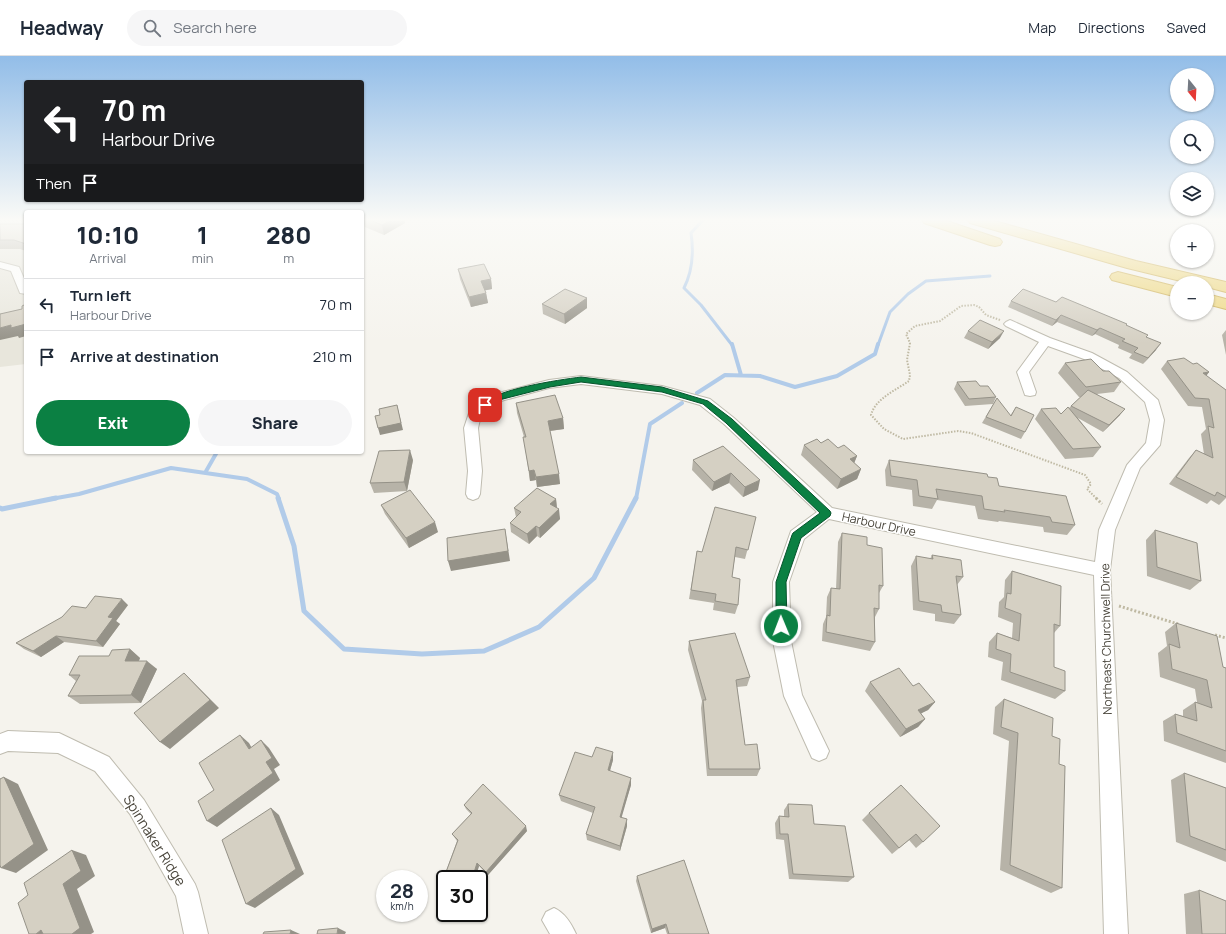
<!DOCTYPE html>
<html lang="en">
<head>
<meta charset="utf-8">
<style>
	:root { --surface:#fff; --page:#f6f6f7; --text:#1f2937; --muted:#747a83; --line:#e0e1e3; --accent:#0b8043 }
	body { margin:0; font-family:Manrope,sans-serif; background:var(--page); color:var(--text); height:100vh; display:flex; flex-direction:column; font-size:15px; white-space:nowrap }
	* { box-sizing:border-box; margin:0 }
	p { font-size:13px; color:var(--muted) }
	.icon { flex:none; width:22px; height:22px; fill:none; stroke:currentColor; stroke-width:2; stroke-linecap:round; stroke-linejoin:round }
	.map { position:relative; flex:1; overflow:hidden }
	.drawer { position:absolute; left:24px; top:154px; width:340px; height:244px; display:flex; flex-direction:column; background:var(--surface); border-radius:4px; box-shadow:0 1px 3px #0004 }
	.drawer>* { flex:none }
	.hud { position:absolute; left:24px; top:24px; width:340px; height:122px; border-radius:4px; box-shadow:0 1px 3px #0004; background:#202124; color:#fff; overflow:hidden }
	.needle { width:26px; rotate:162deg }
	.buttons { position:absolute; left:1170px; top:12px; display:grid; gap:8px }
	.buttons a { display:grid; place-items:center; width:44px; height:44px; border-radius:50%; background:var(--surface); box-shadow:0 1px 3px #0004; font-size:20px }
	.speed { position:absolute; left:376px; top:814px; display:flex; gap:8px; font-size:20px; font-weight:700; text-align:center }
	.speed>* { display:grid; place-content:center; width:52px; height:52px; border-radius:50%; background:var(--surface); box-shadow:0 1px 3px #0004; line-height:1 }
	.speed small { font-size:10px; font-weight:400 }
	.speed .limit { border:2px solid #111; border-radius:6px; background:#fff; color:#111 }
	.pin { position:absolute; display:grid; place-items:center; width:34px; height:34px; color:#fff; margin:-17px; border-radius:8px; box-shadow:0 2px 6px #0006 }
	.me { position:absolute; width:44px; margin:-22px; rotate:359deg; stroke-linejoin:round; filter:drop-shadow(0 0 3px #0008) }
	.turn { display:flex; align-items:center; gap:14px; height:84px; padding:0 12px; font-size:18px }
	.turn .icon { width:52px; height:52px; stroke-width:2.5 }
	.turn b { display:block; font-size:28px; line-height:34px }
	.then { display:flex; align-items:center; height:38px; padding:0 12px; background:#0003; gap:8px; font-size:15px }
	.eta { display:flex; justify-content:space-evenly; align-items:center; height:68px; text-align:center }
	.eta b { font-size:24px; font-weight:800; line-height:28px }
	.action { display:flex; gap:8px; margin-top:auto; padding:8px 12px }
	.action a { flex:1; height:46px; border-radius:24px; background:var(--accent); color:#fff; font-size:16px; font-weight:800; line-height:46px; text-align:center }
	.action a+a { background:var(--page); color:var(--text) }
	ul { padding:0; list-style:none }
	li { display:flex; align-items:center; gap:12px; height:52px; padding:0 12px; border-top:1px solid var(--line) }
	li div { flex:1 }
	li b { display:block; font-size:15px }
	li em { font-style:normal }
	header { display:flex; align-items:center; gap:24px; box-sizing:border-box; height:56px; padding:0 20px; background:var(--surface); border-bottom:1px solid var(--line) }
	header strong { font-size:19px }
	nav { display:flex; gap:22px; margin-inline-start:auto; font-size:14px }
	.search { width:280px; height:36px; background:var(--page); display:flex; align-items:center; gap:10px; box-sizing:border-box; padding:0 14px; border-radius:22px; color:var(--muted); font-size:15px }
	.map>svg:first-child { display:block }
	.residential { fill:#e8e6dc }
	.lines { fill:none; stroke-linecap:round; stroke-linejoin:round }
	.stream-far2 { stroke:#b1cbe9; stroke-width:3 }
	.stream-far1 { stroke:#b1cbe9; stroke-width:4 }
	.stream { stroke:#b1cbe9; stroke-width:5 }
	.minor-casing { stroke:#bfbcb0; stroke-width:2 }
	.motorway-casing { stroke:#cdae4f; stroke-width:2 }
	.path-far1 { stroke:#bfb9a3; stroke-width:2; stroke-dasharray:1.5 1.5; stroke-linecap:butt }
	.path { stroke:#bfb9a3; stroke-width:3; stroke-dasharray:2 2; stroke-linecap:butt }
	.minor { fill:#fff; fill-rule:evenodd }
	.motorway { fill:#eed77f; fill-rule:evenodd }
	.wall { fill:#b7b3a8 }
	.shaded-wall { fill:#959288 }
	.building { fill:#d5d0c3; stroke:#959288 }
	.route { fill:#0b8043; stroke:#07532c }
	.labels { text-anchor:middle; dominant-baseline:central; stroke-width:3; stroke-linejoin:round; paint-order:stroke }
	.street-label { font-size:12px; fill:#49453b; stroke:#fff }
	.near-street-label { font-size:14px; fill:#49453b; stroke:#fff }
</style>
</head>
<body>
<header>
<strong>Headway</strong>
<div class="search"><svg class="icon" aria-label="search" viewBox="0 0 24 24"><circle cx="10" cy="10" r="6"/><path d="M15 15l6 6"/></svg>Search here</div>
<nav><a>Map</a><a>Directions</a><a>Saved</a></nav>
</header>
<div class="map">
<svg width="1226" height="878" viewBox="0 0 1226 878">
	<rect width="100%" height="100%" fill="#f5f3ed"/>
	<path class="residential" d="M0,164h26v144l-26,3z"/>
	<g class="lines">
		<path class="stream-far2" d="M703,164l-12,13c3,20 2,37 -7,55l17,17 31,40
			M878,289l12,-33 18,-18 18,-13 64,-5"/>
		<path class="stream-far1" d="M732,288l9,31
			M697,337l28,-18 35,1 35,11 42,-11 38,-22 3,-10
			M205,417l12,-21
			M51,443l28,-5 92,-26 76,11 30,15 2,5
			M636,443l14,-75 32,-21"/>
		<path class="stream" d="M278,442l16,48 10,65 40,38 78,5 62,-3 55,-24 55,-49 42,-80
			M0,452l2,1 54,-11"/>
		<defs>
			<path id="minor" d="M0,206l19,5 7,16v11l-6,-1 -9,-22 -11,-3z
				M1010,264l40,18 42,15 35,19 31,28 6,20 -4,25 -20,23 -25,62 -5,40 18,364h-24l-10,-359 -265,-56 -25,20 -15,43 2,59 11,54 27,56 -3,7 -7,3 -7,-3 -28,-62 -11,-55v-59l18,-51 26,-19 -93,-88 -24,-19 -38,-11 -81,-10 -32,4 -48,13 -20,14 -3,13 4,43 -2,23 -2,4 -5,2 -5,-2 -2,-4 2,-23 -4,-43 6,-18 21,-15 58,-15 32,-4 81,10 48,13 24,19 98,90 263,54 4,-32 28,-65 19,-22 4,-23 -5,-18 -26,-24 -35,-19 -36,-13 -19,26 7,20 -1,3 -5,1 -5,-1 -8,-23 22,-30 -33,-16 -2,-2 2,-2z
				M8,675l51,2 50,24 35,43 51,84 3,8 10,42h-24l-8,-38 -46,-82 -35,-43 -37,-18 -50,-2 -8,3v-20z
				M554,852c11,5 17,15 22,26h-26l-8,-14 4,-8z"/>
			<path id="motorway" d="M922,164h22l56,19 2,3 -2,3 -5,1 -5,-1 -66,-22z
				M968,164h23l145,41 90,21v10l-19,-5v-4h-18l-62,-15 -157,-45z
				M1118,216l59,15v10l-65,-17 -2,-3 2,-3z
				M1207,238l19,5v10l-19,-5z"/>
		</defs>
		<use href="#minor" class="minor-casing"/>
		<use href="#motorway" class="motorway-casing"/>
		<path class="path-far1" d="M1000,264l-14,-5 -7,-8 -5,-2 -13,1 -21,15 -25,5 -9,8 4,9 -3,17 3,15 -1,6c-13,9 -34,18 -38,34l13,14 19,10 55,-8 13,2 114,42 6,9 -4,5 10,10"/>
		<path class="path" d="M1096,442l6,6
			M1119,550l59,18
			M1215,579l11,3"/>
		<use href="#minor" class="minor"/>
		<use href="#motorway" class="motorway"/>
	</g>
	<path class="wall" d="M363,164h42v3l-21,12 -19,-8z
		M0,168l26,1v26l-6,-2h-20z
		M458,213l33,10 1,10 -7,1 1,3 2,10 -17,4 -11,-28z
		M587,242v10l-22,16 -22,-10 -1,-10z
		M1011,245l45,1 70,23 20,12 10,13 -13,14 -14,-6 3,-4 -14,-6 1,-3 -24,-11 -3,2 -35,-14 -5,4 -44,-19z
		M1226,274v25l-4,-20z
		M968,275l32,7 -12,11 -24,-11z
		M1167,305l26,3 16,8 -3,4 20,14v108l-7,7 -8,-5 -4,4 -38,-20 20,-26 7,-8 8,4 -3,-20 5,-5 -4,-22 -14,-1 -27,-37z
		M1065,307l38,8 18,11 -7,10 -17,2 23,21 -17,17 -25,-14 23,29 -8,10 -28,2 -30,-40 6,-10 20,5 8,-6 2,-2 10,-9h-2l-21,-24z
		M957,326l23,4 16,11 -3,7 -28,2 -11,-17z
		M997,342l13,18 6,-9 9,25 -4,7 -39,-16z
		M516,347l47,15 1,11 -14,2 10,53 -23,3 -1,-7 -6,1 -5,-34 -1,-10 -7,-24z
		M821,387l17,5 19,8 -3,7 7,6 -4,10 -20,10 -36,-34 3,-10z
		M723,390l35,44 -15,7 -14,-14 -17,8 -20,-21 1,-10z
		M413,404l-6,31 -33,2 -4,-10z
		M889,404l99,17 11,9 76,39 -8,10 -23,-3 -1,-5 -44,-6 -1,1 -20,-3 -3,-13 -38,-6 -5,9 -19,-3 -1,-16 -26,-4 -1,-16z
		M556,443l1,9 3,11 -20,19 -3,-2 -8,8 -18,-12 -1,-9 6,-6 -2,-9z
		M381,449l57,27 -29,16 -24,-34z
		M756,461l-11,42 -10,-2 -3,20 6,28 -3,9 -22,-4 1,-7 -25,-4 8,-48 5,1z
		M1155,474l46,51 -11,9 -43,-14 -1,-36z
		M842,477l25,12 16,41 -4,7v16l-4,8v25l-5,9 -48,-10 1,-17 3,-7 1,-20 4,-9 5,1 2,-47z
		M932,499l31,22 -6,8 4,30 -7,9 -19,-3v-7l-22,-4 -2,-44 5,-10 14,3z
		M1012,515l48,55 -6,7v34l11,24 -10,8 -54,-19 2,-18 -15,-5 1,-15 8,-9 15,5 1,-15 -15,-6 1,-15 5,-5 1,-17z
		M128,549l-12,16 4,3 -17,23 -39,-5 -23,15 -17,-8 -8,-6 70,-35z
		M1176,567l47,44 3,1v95l-62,-22 -1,-20 12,-7 8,2v-6l12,-8h2l-2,-13 -35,-12 -2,-24 9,-7 -2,-14z
		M689,585l61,36 -3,9 -10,1 8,58 15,24 -3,7h-50l-6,-68 1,-7 -14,-51z
		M130,593l10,9 -1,3 18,8 -16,34 -61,1 -12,-8 8,-15 -7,-6 40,-19z
		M870,626l43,4 22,16 -7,8 -7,3 4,6 -7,8 -18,10 -35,-46z
		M1004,643l48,37 10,152 -11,5 -51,-23 9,-129 -16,-7 2,-27z
		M592,701l21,3 -3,11 21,7v7l-10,32 6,9 -7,25 -33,-11 -1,-6 7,-21 -32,-12 -2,-6z
		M1184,717l42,15v74l-50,-20 -5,-62z
		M901,729l22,57 -7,6 -7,-8 -17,14 -30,-34 7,-7z
		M788,748l26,20 40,53 -6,5 -59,-3 -5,-39 -8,-1 -1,-16 4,-7 5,1v-7z
		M464,749l63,26 -39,44 -9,-9 -4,13h-30v13l-2,-1 -3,-3 17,-47 -5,-7 19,-20 -5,-5z
		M637,820l72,58h-42l-2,-6 -14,5 -15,-52z
		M1199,834l27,44h-40l-2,-40z"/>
	<path class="shaded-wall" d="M391,164h14v3l-21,12 -2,-10z
		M491,223l1,10 -10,2 -1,-10z
		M486,237l2,10 -17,4 -2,-10z
		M587,242v10l-22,16 -1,-10z
		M1061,259l-4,7 -5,4 4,-6z
		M26,268v12l-7,2 -1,-2 -18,4v-12l11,-3z
		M1100,272l-5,6 -3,2 5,-6z
		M1004,275l-4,7 -12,11 4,-7z
		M1161,287l-5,7 -13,14 5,-6z
		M1209,316l-6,8v-7z
		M397,349l6,25 -23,5 -2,-7z
		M1125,353l-5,6 -17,17 6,-7z
		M563,362l1,11 -15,2 -1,-10z
		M410,394l3,10 -6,31 -3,-9z
		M857,400l-4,10 -3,-7z
		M861,413l-4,10 -20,10 4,-10z
		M534,414l2,10 -6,1 -1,-10z
		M731,417l-2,10 -17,8 2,-9z
		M559,418l1,10 -23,3 -1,-10z
		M760,424l-2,10 -15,7 2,-10z
		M556,443l1,10 -7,-5z
		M559,453l1,10 -20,19 -1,-10z
		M435,466l3,10 -29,16 -3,-10z
		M536,470l1,10 -8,8 -2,-10z
		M505,473l5,32 -59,10 -3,-10z
		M122,543l6,6 -12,16 4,3 -17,23 -7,-6 12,-24z
		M56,580l8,6 -23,15 -8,-6z
		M130,593l10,9 -5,11 -10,-8z
		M147,605l10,8 -16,34 -10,-8z
		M184,617l35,35 -49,41 -10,-7z
		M935,646l-7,8 -16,8 6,-8z
		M925,663l-7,8 -18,10 6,-8z
		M240,679l9,8 8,14 -8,-8z
		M261,684l8,8 11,17 -6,4 6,11 -63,47 -10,-6 59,-59z
		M613,696v8l-5,17v-7z
		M4,721l14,7 30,66 -32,23 -15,-5z
		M631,722v7l-11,38v-6z
		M271,752l8,7 25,59 -49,34 -9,-4z
		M627,763v7l-7,25v-5z
		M526,770l1,5 -39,44 -2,-3z
		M72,794l14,5 9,21 -18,13 17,43 -3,2h-19l-9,-50z
		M477,807l2,3 -4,13h-3z
		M666,868l-1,4 -14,5 1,-4z
		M338,872l8,4 -1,2h-8z
		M41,874l15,4h-20z
		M291,874l9,4h-10z"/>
	<path class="building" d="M370,164h21l-9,5z
		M0,168h24l2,1v19l-12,-4h-14z
		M484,208l7,15 -10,2 5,12 -17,4 -11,-28z
		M565,233l22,9 -23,16 -22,-10z
		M1023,233l33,13 6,-5 65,27 -1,1 22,10 -2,2 15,6 -13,15 -14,-6 4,-4 -16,-7 3,-2 -25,-11 -3,2 -36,-15 -5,5 -45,-19z
		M26,248v20l-15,4v-3l-11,3v-14l22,-5v-3z
		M980,264l24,11 -12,11 -24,-11z
		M1184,302l9,6 4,-1 12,9 -6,1 23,17v107l-9,-5 -2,4 -39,-19 20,-27 17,8 -5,-32 6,2 -5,-29 -14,-1 -28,-37z
		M1091,303l12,12h6l12,11 -35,5 -21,-24z
		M976,325l4,5h8l8,11 -27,2 -12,-17z
		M1088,334l37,19 -16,16 -38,-19z
		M555,339l8,23 -15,3 11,53 -23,3 -2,-7 -5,1 -6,-34h3l-10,-34z
		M997,342l14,18 5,-9 18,8 -9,17 -39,-15z
		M397,349l4,18 -23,5 -3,-12 5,-1 -1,-6z
		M1068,351l33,40 -28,2 -32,-40 15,-1 5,6z
		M817,383l4,4 7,-4 10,9 6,-3 13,11 -7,3 11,10 -20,10 -37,-34z
		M723,390l37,34 -15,7 -14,-14 -17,9 -21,-22z
		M410,394l-6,32 -34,1 9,-32z
		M889,404l98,14 1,3 9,1 2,8 67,10 9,29 -23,-3 -2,-5 -46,-7 1,2 -21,-3 -2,-13 -46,-7 2,10 -19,-3 -2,-16 -26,-4z
		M537,432l19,11 -6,5 9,5 -20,19 -3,-2 -9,8 -17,-11 11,-11 -7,-4z
		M410,434l25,32 -29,16 -25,-33z
		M715,451l41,10 -8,33 -12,-3 -4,30 8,2 -2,26 -23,-4 1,-7 -25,-4 6,-39 5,1z
		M505,473l3,22 -60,10 -1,-23z
		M1155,474l42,13 4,38 -44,-14z
		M842,477l25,4v8l15,3 1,38 -4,-1v24l-5,-1 1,34 -49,-10 1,-17 3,1 1,-28 9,1z
		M932,499l29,5 2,17 -7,-1 5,39 -19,-3 -1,-7 -22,-4 -3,-45 17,3z
		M1012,515l49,15 -1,40 -6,-2v43l11,4v20l-55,-19 1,-18 -15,-5 1,-16 22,8 2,-27 -16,-6 2,-15 4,1z
		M95,540l27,3 -14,18 5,1 -17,23 -40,-5 -23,15 -17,-8 46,-26 10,-11 14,2z
		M1176,567l41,13 6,31 3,1v83l-49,-18 -2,-19 22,7 -2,-19 17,6 -5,-28 -35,-11 -3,-25 11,4z
		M735,577l15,44 -14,3 9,65 12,-1 3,25h-51l-6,-69h3l-17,-59z
		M130,593l-5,12h22l-16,34 -63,1 12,-21h-11l10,-19h30l3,-6z
		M899,612l14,18 6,-3 16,19 -17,8 7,9 -19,10 -36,-47z
		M184,617l26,27 -50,42 -26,-29z
		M1004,643l49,19 -1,18 8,3 -1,25 6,2 -3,122 -52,-23 8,-132 -17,-6z
		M240,679l9,14 12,-9 11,18 -6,4 7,11 -66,48 -9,-20 16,-11 -15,-27z
		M596,691l17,5 -5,18 23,8 -11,39 7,2 -7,27 -34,-12 9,-27 -36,-12 16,-43 17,5z
		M1184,717l42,15v62l-36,-14z
		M4,721l30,67 -33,24 -1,-3v-86z
		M483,728l43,42 -40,46 -9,-9 -5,16h-27v11l-5,-2 18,-48 -6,-6 20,-21 -8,-8z
		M901,729l39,41 -17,16 -7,-8 -17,14 -30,-35z
		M788,748l24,1 2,19 31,2 9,51 -61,-3 -5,-40h-8l-1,-18 10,1z
		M271,752l25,61 -50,35 -24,-64z
		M72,794l9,21 -18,13 17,44 -8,6h-29l-2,-4 -5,4h-7l-11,-31 10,-8 -4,-12z
		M684,804l25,74h-40l-3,-10 -14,5 -15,-53z
		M1199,834l27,11v33h-24z
		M338,872l-1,6h-20l1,-4z
		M291,874l-1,4h-27l1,-2z"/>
	<linearGradient id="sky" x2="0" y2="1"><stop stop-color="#92bde8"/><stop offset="0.57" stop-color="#fafaf7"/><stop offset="1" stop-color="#fafaf7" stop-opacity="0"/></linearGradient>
	<rect width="1226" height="287" fill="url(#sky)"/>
	<path class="route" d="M581,321l81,10 46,14 24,18 98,92 1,2 -1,3 -29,22 -15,44 1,44 -2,4 -4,1 -3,-1 -2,-4v-44l16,-47 1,-2 27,-20 -94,-90 -23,-19 -41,-12 -81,-10 -31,5 -51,13 -14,8 -4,-3c14,-16 77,-25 100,-28z"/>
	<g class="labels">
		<g class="street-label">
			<text transform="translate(879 468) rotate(12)">Harbour Drive</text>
			<text transform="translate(1106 583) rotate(-91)">Northeast Churchwell Drive</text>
		</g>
		<g class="near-street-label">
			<text transform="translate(155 784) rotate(58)">Spinnaker Ridge</text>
		</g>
	</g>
</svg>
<div class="buttons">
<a><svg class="needle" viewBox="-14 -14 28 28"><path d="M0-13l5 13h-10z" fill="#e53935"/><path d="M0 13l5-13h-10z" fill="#747a83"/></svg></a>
<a><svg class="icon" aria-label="search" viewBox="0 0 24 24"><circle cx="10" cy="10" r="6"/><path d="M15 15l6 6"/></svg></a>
<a><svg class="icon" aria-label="layers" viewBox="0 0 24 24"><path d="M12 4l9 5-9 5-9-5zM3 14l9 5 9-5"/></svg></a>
<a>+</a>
<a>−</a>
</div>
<div class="speed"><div>28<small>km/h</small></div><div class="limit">30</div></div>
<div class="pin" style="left:485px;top:349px;background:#d93025"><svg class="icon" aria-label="arrive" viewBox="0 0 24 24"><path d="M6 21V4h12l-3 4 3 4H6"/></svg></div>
<svg class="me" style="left:781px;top:570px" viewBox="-20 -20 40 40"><circle r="17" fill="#0b8043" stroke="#fff" stroke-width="3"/><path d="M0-11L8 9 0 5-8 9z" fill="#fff"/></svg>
<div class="hud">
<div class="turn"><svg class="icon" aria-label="left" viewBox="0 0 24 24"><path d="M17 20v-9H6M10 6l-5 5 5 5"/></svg><div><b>70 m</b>Harbour Drive</div></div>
<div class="then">Then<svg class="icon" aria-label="arrive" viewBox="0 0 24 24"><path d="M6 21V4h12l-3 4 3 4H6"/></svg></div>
</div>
<section class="drawer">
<div class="eta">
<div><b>10:10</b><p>Arrival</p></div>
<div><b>1</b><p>min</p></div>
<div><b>280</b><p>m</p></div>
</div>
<ul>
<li><svg class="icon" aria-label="left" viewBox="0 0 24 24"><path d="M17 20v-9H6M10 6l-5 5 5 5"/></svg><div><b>Turn left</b><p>Harbour Drive</p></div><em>70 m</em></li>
<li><svg class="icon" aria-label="arrive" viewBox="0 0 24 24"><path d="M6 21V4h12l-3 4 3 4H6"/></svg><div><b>Arrive at destination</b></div><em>210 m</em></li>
</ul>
<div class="action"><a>Exit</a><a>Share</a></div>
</section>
</div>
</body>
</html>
